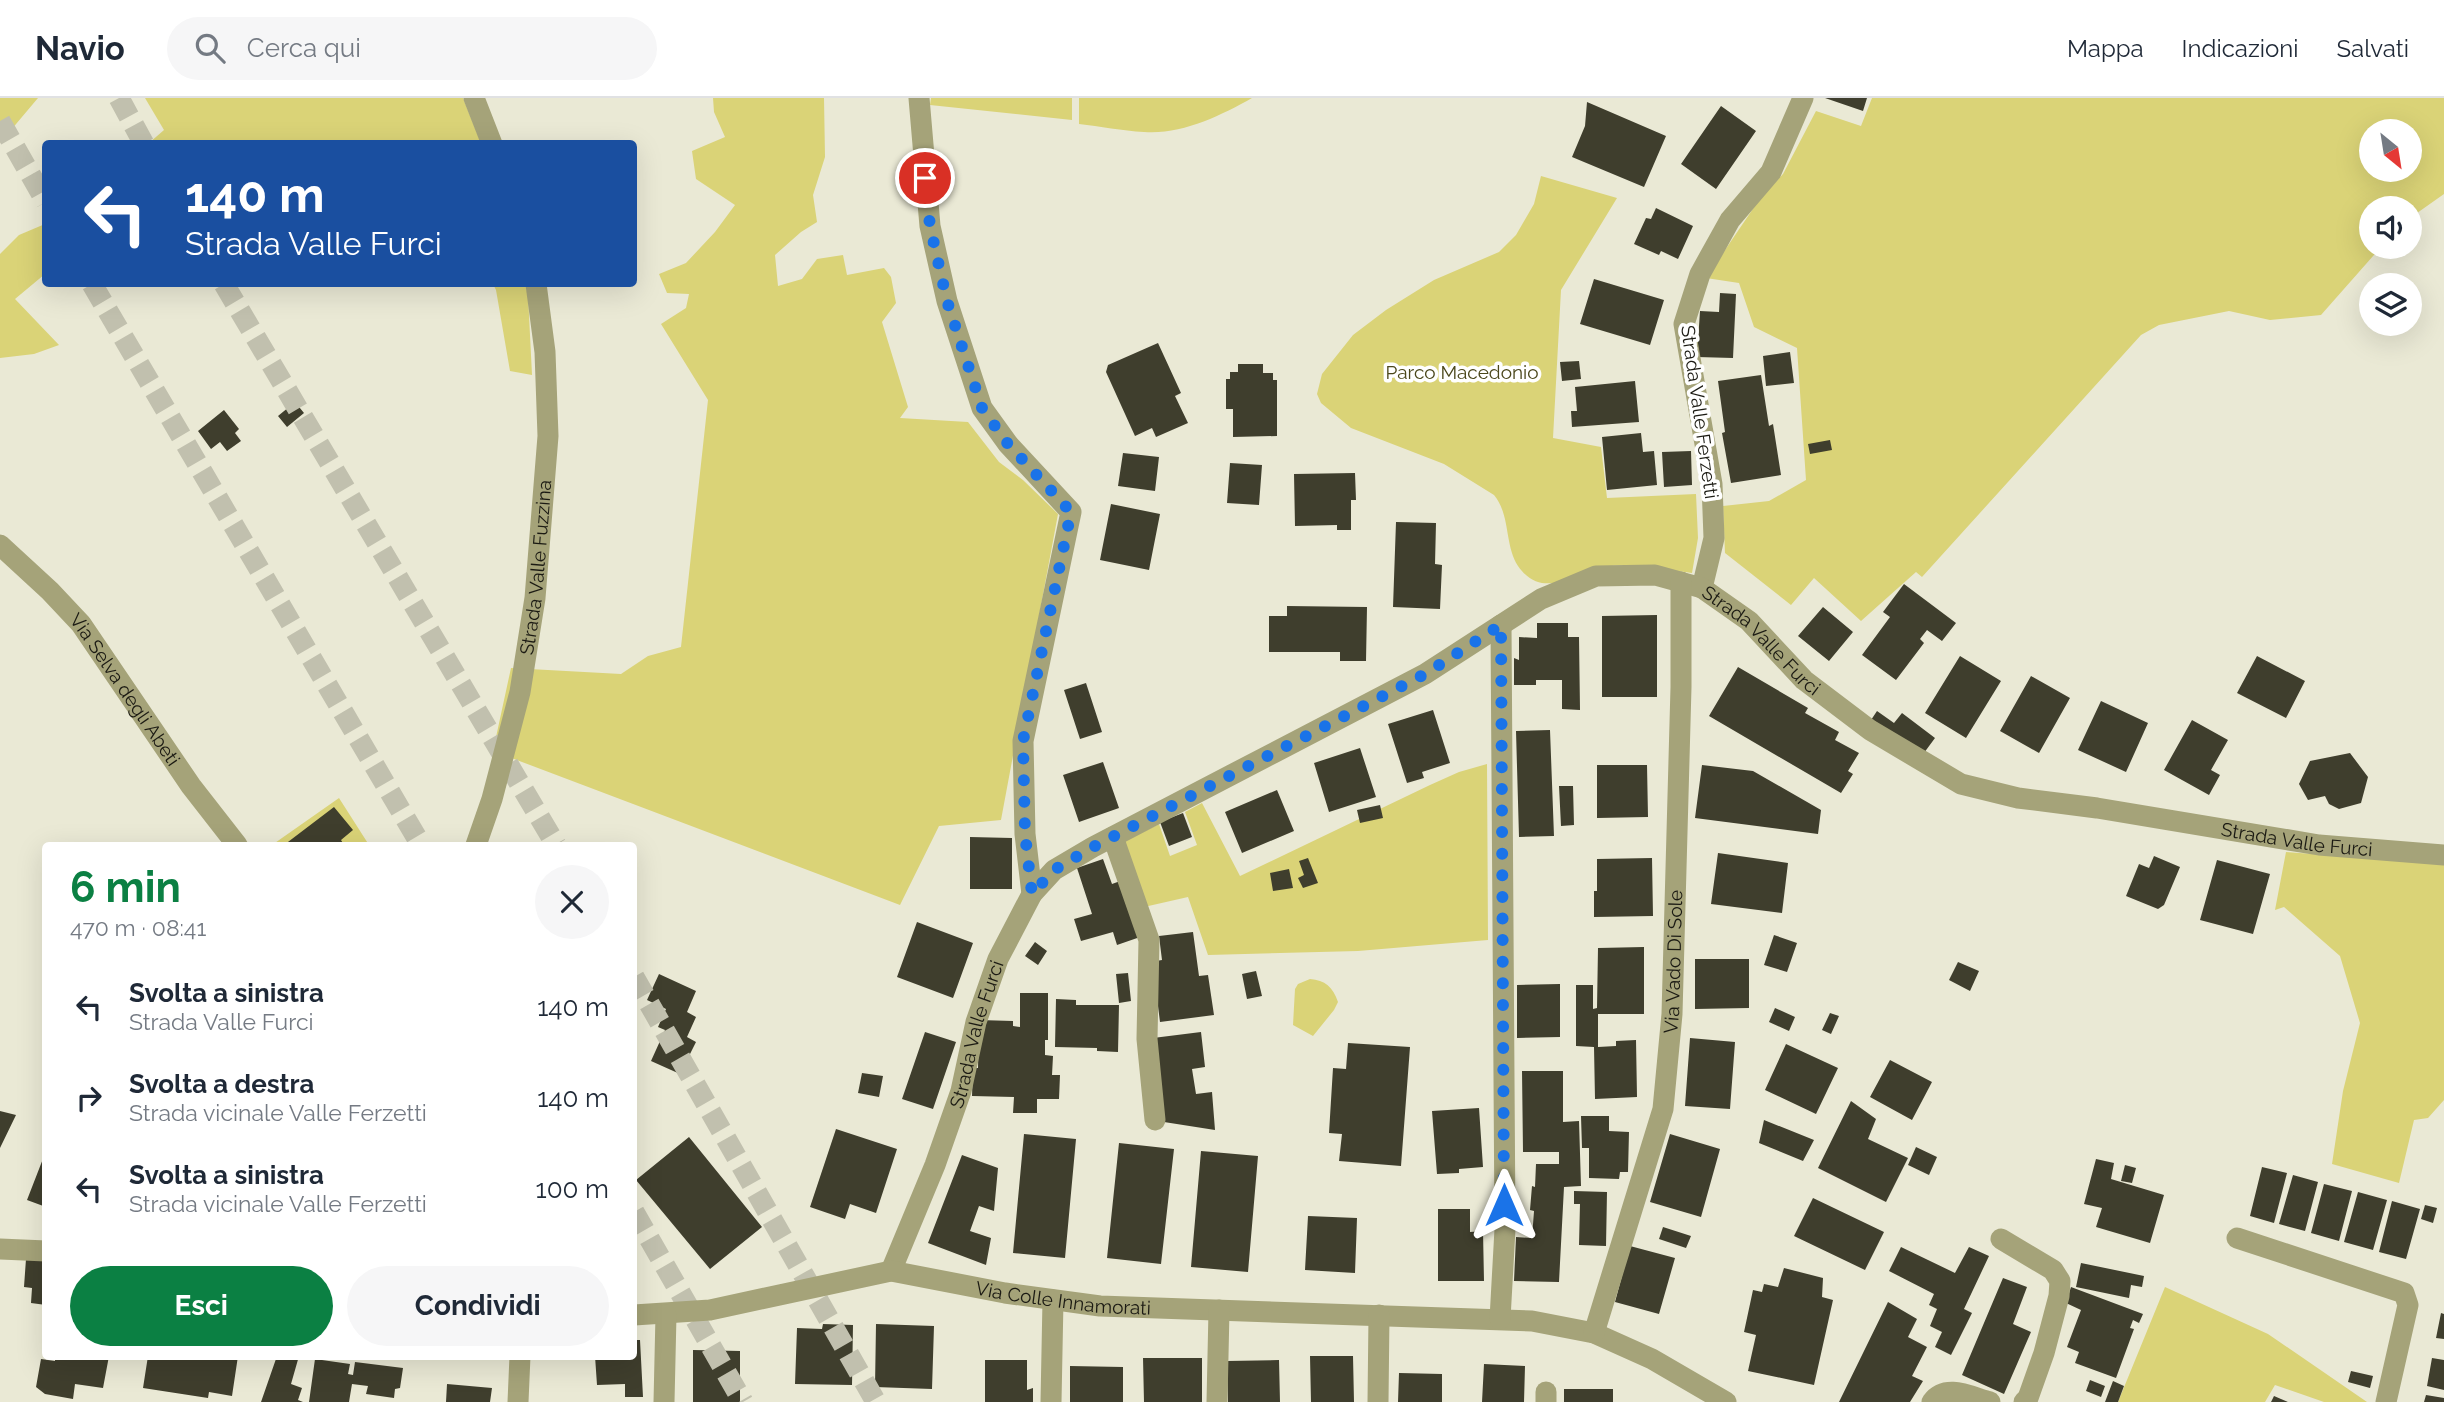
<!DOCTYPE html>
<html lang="it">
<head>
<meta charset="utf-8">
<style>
	:root { --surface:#fff; --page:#f6f6f7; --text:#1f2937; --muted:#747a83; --line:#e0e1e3; --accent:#0b8043 }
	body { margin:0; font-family:Raleway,sans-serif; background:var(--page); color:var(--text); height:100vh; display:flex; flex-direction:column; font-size:26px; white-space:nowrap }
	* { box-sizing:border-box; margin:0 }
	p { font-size:23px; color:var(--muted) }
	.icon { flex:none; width:38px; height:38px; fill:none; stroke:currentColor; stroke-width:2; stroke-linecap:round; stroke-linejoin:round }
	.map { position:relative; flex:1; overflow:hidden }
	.side { position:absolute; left:42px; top:744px; width:595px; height:518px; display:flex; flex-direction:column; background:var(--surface); border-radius:7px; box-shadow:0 7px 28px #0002 }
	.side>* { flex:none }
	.hud { position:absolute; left:42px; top:42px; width:595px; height:147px; border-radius:7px; box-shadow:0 7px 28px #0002; background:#1a4fa0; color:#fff; overflow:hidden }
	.needle { width:46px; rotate:150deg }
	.fabs { position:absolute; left:2359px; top:21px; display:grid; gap:14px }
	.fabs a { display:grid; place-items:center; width:63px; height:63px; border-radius:50%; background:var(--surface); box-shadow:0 7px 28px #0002; font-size:35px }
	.pin { position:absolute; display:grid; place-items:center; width:60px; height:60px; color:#fff; margin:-30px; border:4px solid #fff; border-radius:50%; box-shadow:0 2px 7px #0007 }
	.me { position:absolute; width:77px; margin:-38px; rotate:0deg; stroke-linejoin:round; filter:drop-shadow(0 0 5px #0008) }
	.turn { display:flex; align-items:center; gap:24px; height:147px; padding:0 28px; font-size:32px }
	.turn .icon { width:91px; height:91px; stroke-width:2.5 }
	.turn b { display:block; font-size:49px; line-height:60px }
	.round { display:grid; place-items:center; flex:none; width:74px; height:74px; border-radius:37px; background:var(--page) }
	.overview { display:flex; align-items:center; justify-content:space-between; height:119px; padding:0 28px }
	h1 { font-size:42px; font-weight:700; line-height:52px; color:var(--accent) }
	.cta { display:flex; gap:14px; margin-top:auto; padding:14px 28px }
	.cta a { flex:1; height:80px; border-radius:42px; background:var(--accent); color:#fff; font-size:28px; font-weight:700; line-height:80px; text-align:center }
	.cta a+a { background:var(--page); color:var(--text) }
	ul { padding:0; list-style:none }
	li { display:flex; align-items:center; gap:21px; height:91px; padding:0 28px }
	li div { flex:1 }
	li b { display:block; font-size:26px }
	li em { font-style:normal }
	header { display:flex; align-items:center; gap:42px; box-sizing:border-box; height:98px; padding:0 35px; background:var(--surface); border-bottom:2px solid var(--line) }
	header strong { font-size:33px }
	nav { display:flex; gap:38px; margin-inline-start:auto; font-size:24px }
	.search { width:490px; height:63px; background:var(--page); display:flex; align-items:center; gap:18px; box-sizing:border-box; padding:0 24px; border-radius:38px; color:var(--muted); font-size:26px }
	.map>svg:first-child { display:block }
	.green { fill:#dad377; fill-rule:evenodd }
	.building { fill:#3f3e2d }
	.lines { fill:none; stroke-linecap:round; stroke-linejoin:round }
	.trunk-tunnel { stroke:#c1c0ae; stroke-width:21; stroke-dasharray:21 10; stroke-linecap:butt }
	.minor { stroke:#a5a379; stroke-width:21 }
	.route { stroke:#1a73e8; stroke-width:12; stroke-dasharray:0 21.6 }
	.labels { text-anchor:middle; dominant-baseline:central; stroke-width:7; stroke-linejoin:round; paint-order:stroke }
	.park-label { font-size:19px; fill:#4b471b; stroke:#fff }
	.street-label { font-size:19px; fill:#1b1a13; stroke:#fff }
</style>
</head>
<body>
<header>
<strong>Navio</strong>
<div class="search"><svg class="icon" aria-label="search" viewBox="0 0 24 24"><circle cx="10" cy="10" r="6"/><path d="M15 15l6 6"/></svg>Cerca qui</div>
<nav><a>Mappa</a><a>Indicazioni</a><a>Salvati</a></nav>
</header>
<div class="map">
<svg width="2444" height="1304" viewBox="0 0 2444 1304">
	<rect width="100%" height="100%" fill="#eae9d5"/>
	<path class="green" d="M0,0h38l-38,45z
		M145,0h318l18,45h-332l15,-13z
		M713,0h111l1,59 -12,38 4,27 -16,10 -26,23 3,31 24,-7 15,-20 26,-4 4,20 37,-7 7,9 5,26 -14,19 26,85 -8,11 68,4 31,40 24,18 35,34 -57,306 -62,6 -39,79 -407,-154 18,-83 110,6 27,-18 33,-9 27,-247 -47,-76 25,-16 3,-14 -22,-1 -8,-19 27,-11 29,-31 20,-27 -39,-26 -4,-28 33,-14 -11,-25z
		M931,0h141v22l-142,-15z
		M1079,0h173c-32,18 -71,37 -108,34 -22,-1 -44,-6 -65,-8z
		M1872,0h572v96l-34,24v-10h-39v39h10l-60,68 -51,5 -41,-9 -70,14 -18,10 -219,242 -6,-5 -55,49 -47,-43 -23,27 -66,-52 -2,-47 46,-5 37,-21 -9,-132 -43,-21 -15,-44 -33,-5 55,-81 22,-23 33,-63 45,15zM2371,33h39v39h-39z
		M1541,78l76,22 -56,92 -8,148 48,9 6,51 89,-4 2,44 -6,35c-20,-2 -62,-10 -80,-7 -33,4 -68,37 -94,0 -14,-22 -7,-50 -24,-71l-50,-31 -93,-36 -30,-25 -4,-9 5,-20 31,-39 33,-25 48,-30 65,-28 17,-17 18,-31z
		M45,126v50l-30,25 44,46 -25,9 -34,4v-104l19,-19z
		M493,186h32l3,11 4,80 -22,-4 -14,-81z
		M1487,666l1,176 -130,11 -150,4 -20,-58 -44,10 -23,-64 38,-19 11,32 27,-11 -12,-33 17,-9 38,73 190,-91 29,-13z
		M339,700l30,47h-97z
		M2286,754l158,12v236l-16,18 -14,2 -15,63 -67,-19 11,-73 17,-68 -20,-67 -56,-49 -9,3z
		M1310,881c15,1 23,8 28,23l-4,8 -21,26 -20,-11 2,-36 3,-5z
		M2165,1189l103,47 99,68h-43l-49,-17 -10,17h-147z"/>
	<path class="building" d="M1825,0h42l-4,13z
		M1587,4l79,34 -22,51 -72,-30 13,-31z
		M1721,8l35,25 -40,58 -35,-25z
		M1656,110l37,18 -15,33 -17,-8 -2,4 -25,-11 12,-26 5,1z
		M1594,181l70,21 -14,45 -70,-21z
		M1720,195l16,1 -3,64 -36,-1 3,-46 19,1z
		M1158,245l23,50 -6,3 13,27 -32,14 -4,-9 -17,8 -29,-64 2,-7z
		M1790,254l4,31 -28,3 -3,-30z
		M1579,263l2,18 -19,2 -2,-19z
		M1238,266h25v9h10v7h4v56l-44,1v-28h-7v-30h4v-7h8z
		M1761,277l8,51 4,-2 8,51 -50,8 -9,-50 3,-1 -7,-51z
		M1635,283l4,41 -67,5 -1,-16h6l-2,-24z
		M295,304l9,11 -17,14 -9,-11z
		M224,312l15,19 -4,4 6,8 -14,10 -7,-9 -9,7 -13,-18z
		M1641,335l2,19 11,-1 3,34 -50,5 -5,-53z
		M1830,342l2,10 -22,4 -2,-10z
		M1691,353l1,34 -28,2 -2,-35z
		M1123,355l36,4 -4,34 -37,-5z
		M1230,365l32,2 -3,40 -32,-2z
		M1355,375l1,27h-5v30h-14v-5l-42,1 -1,-52z
		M1111,406l49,10 -11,56 -49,-10z
		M1396,424l40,1 -1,41 7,1 -2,44 -47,-2z
		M1904,486l52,39 -14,18 -15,-11 -7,9 4,4 -28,37 -34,-25 28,-38 -7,-5z
		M1287,508l80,1 -1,54h-26v-9h-71v-36h18z
		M1823,509l30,25 -24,29 -31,-25z
		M1657,517v82h-55v-81z
		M1537,525h31v14h11l1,73 -18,-1v-29h-26v5h-22v-27l5,2v-23l18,1z
		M1960,558l41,25 -35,57 -41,-25z
		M2257,558l48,25 -19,37 -49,-25z
		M1738,569l70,41 -3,5 34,19 -4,8 24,13 -11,18 5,3 -12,19 -132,-77z
		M2031,578l39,22 -31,55 -39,-22z
		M1086,585l16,49 -22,7 -16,-49z
		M2101,603l47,22 -22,49 -48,-22z
		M1433,612l17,53 -28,9 2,6 -17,5 -19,-59z
		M1877,613l17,12 8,-10 33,25 -14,19 -50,-37z
		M2192,622l36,20 -17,30 9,5 -11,20 -45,-25z
		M1550,632l4,106 -35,1 -3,-106z
		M1360,650l16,49 -47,15 -15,-49z
		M2350,655l18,24 -7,26 -22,6 -10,-5 -4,-8 -17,4 -9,-16 11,-23z
		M1103,664l16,46 -40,14 -16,-47z
		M1597,667h50l1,52 -51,1z
		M1702,667l51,6 68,39 -3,24 -123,-16z
		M1559,688h14l1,39 -13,1z
		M1277,692l17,41 -52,22 -17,-41z
		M1380,707l3,13 -23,5 -3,-13z
		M334,709l19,23 -12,10 3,5h-60z
		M1183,715l9,24 -23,9 -9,-24z
		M970,739l42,1v51h-42z
		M1718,755l70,10 -6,50 -71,-9z
		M2154,758l26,11 -16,38 -6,4 -32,-13 13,-32 10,4z
		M1308,760l10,25 -15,5 -5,-10 6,-3 -5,-14z
		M1652,760l1,58 -59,1v-26h3v-32z
		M1103,761l9,25 11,-4 20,56 -26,9 -4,-13 -32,9 -7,-22 18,-5 -15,-46z
		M2217,762l53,14 -17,60 -53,-14z
		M1289,771l4,19 -20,3 -3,-18z
		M917,824l56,21 -20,55 -56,-21z
		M1193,834l6,44 9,-1 6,40 -54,7 -5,-40 1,-21 6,-1 -3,-24z
		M1774,837l23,8 -10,29 -23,-7z
		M1035,844l12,9 -9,14 -13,-9z
		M1644,849v67h-46v33l18,-1v-5l20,-1 1,57 -42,2 -1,-52 -18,-1v-61h17v24l4,-1 1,-60z
		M1695,861h54v49l-54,1z
		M1958,864l21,9 -9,20 -21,-11z
		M1256,873l6,25 -15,3 -5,-25z
		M1128,875l3,28 -12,2 -3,-29z
		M659,876l37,17 -9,21 9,5 -9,20 9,5 -16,32 -29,-13 14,-31 -7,-3 8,-18 -19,-9z
		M1560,886v53l-43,1v-53z
		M1020,895h28v47h-3v15l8,1 -1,19h8l-1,24h-22v14h-24l1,-16 -42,-1 1,-28h5l1,-48 34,1v5l7,1z
		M1056,901l20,1v5h43l-1,47 -21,-1v-3l-42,-1z
		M1775,910l20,9 -6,14 -20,-9z
		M1830,915l9,3 -8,18 -9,-4z
		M925,934l31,10 -23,67 -31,-10z
		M1201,934l4,35 -13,2 4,25 16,-2 3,38 -51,-8 -11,-84z
		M1690,940l45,4 -5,67 -45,-3z
		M1348,945l62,4 -9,119 -62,-5 3,-27 -13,-1 4,-65 13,1z
		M1786,946l52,24 -22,46 -51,-24z
		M1890,962l42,22 -20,38 -42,-23z
		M1522,973h41v51l16,-1 2,65 -17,1 -5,95 -45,-1 2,-44 16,1 2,-27 -4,-1 2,-24 3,1 1,-23h23v-12h-36z
		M862,975l21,3 -4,21 -21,-4z
		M1851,1003l25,18 -8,20 40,19 -22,44 -68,-34z
		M1479,1010l4,59 -24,2v4l-22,1 -5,-63z
		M0,1013l16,4 -16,33z
		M1581,1018h28v15l20,1 -1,40h-8l-1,7 -30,-1v-30h-7z
		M1764,1022l50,20 -11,21 -44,-18z
		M836,1031l61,20 -21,64 -26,-9 -5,15 -35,-12z
		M1024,1036l52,5 -11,119 -52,-5z
		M1670,1036l50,15 -19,68 -51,-15z
		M689,1039l73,90 -52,42 -74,-89z
		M1119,1045l55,6 -13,115 -54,-6z
		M1916,1049l21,10 -8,18 -21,-10z
		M46,1053v56l-19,-7z
		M1201,1053l57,5 -10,116 -57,-5z
		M962,1057l36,13 -4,43 -15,-5 -9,25 21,7 -5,27 -58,-22z
		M2096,1061l18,4 -3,16 53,16 -14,48 -54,-16 6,-19 -18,-4z
		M2125,1067l11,3 -4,15 -11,-2z
		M2262,1069l25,6 -13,50 -24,-7z
		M2293,1077l25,7 -13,49 -26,-7z
		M2324,1086l28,7 -13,50 -28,-8z
		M1574,1093l33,1 -1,54 -27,-1 1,-41h-6z
		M2358,1094l29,8 -14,50 -29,-8z
		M1813,1100l71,34 -19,38 -71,-34z
		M2392,1103l28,8 -14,50 -27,-7z
		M2425,1107l12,3 -4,15 -12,-4z
		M1438,1111h32v23l13,-1 1,50h-46z
		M1308,1118l49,2 -2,55 -50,-3z
		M1663,1129l28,9 -5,12 -27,-9z
		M1630,1148l45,12 -16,56 -44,-12z
		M1901,1149l54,26 14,-26 20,9 -25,53 8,4 -21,42 -16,-8 7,-15 -12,-6 7,-17 -8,-4 5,-11 -45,-23z
		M26,1161l20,2v44l-15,-2 1,-15 -8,-1z
		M2081,1165l63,13 -2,11 -11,-2 -2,13 -53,-11z
		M1784,1170l39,10 -1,19 11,3 -19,85 -66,-14 8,-36 -12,-3 9,-42 9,2 2,-8 14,3z
		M2003,1180l24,9 -14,37 18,8 -27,62 -42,-19z
		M2071,1189l72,27 -4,9 -6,-3 -3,8 4,1 -18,49 -41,-15 4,-11 -12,-5 14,-37 -15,-7z
		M1888,1204l29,17 -9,18 19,10 -15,29 11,5 -13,21h-71z
		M2441,1215l3,1v25l-8,-1z
		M823,1226l30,1 -1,60 -57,-1 2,-56 25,1z
		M876,1226l58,2 -2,63 -57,-2z
		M634,1242h6l3,57h-18v-13l-28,1 -2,-29h39z
		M693,1252l47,1v51h-47z
		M55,1258h54l-6,32 -28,-4 -2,15 -28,-5 -9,-7 5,-28 14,2z
		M148,1258h90l-6,40 -23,-4 -1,6 -65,-10z
		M277,1258h22l-8,28 11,4 -4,12 5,2h-42z
		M1310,1258h43l1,46h-43z
		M1143,1260h59v44h-58z
		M2432,1260l12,2v30l-17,-4z
		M315,1261l35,5 -2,10 5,1 2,-13 48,6 -3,20 -5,1 -1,9 -28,-4 2,-8 -16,-2 -3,18h-40z
		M985,1262h42v30l6,-2v14h-48z
		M1279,1262l1,42h-52l-1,-41z
		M1484,1266l41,2 -1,36h-42z
		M1070,1268l53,1v35h-53z
		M2351,1273l22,5 -3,12 -22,-6z
		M1399,1275l43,1v28h-44z
		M2090,1282l15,6 -4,11 -15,-6z
		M2113,1283l11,5 -6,16h-13z
		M447,1286l45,4 -2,14h-44z
		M1564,1291h49v13h-49z
		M2426,1297l18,3v4h-20z
		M2274,1298l14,6h-17z"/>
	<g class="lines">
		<path class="trunk-tunnel" d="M119,0l25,46
			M0,23l46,81
			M92,186l329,561
			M224,186l332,561
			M634,879l242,425
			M634,1114l109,190"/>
		<g class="minor">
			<path d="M474,0l18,46"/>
			<path d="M919,0l11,128 17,75 35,107 26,36 63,68 -48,229 2,93 7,60"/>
			<path id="s1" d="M0,447l50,46 31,33 110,162 46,59"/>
			<path d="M1702,490l12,-50 -2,-54 -28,-160 16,-50 30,-54 41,-48 32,-74"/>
			<path d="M1113,739l36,103 -2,99 8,81"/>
			<path id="s2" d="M476,747l16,-46 28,-107 15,-94 13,-162 -3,-84 -9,-68"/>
			<path d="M2237,1140l167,55 4,12 -22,97"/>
			<path d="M2001,1141l52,31 7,11 -1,15 -15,57 -16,45 -4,4"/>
			<path d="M0,1151l46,2"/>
			<path id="s3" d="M891,1173l44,-106 26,-74 15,-69 22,-63 34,-65 22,-24 39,-23 332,-173 116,-75 55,-23 59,-1 47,13 47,33 55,59 66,50 91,54 57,14 79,10 222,37 125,10"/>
			<path id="s4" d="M634,1217l76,-5 181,-39 114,22 95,13 432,15 62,12 58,26 74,43"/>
			<path d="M1500,1221l5,-90 -4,-604"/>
			<path id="s5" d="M1594,1235l69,-224 9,-95 9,-327v-105"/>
			<path d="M518,1304l2,-46"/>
			<path d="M664,1304l2,-87"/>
			<path d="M1051,1304l2,-102"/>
			<path d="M1217,1304l2,-92"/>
			<path d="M1378,1304l1,-87"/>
			<path d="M1546,1304v-10"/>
			<path d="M1932,1304c14,-19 39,-5 58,0"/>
		</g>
	</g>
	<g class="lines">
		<path class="route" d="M925,80l5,48 17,75 35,107 26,36 63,68 -48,229 2,93 7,60 22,-24 39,-23 332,-173 76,-49 3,580"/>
	</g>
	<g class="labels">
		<g class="park-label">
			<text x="1462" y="274">Parco Macedonio</text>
		</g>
		<g class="street-label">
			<text transform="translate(1700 314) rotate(82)">Strada Valle Ferzetti</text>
			<text stroke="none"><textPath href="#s2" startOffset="285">Strada Valle Fuzzina</textPath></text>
			<text stroke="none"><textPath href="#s3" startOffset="1241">Strada Valle Furci</textPath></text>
			<text stroke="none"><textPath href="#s1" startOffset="192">Via Selva degli Abeti</textPath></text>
			<text stroke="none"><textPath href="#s3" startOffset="1829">Strada Valle Furci</textPath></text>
			<text stroke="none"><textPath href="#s5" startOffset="382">Via Vado Di Sole</textPath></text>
			<text stroke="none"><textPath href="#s3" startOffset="252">Strada Valle Furci</textPath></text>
			<text stroke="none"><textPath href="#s4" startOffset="436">Via Colle Innamorati</textPath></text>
		</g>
	</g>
</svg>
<div class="fabs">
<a><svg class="needle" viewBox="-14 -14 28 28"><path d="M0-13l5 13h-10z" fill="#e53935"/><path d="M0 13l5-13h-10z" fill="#747a83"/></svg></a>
<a><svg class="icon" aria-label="sound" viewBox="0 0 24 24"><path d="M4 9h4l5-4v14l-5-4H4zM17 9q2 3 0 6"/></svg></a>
<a><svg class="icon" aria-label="layers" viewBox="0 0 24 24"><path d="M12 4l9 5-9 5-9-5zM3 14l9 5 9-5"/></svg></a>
</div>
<div class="pin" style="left:925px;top:80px;background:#d93025"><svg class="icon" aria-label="arrive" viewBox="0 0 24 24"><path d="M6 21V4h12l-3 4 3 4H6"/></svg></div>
<svg class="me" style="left:1504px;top:1107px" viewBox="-20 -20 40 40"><path d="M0-17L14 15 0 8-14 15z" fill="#1a73e8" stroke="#fff" stroke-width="4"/></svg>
<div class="hud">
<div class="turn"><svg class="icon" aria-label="left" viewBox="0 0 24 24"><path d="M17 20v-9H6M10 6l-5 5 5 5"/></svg><div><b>140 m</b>Strada Valle Furci</div></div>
</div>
<section class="side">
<div class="overview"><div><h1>6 min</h1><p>470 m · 08:41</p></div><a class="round"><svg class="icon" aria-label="close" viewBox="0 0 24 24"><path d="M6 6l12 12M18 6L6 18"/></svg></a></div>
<ul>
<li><svg class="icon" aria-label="left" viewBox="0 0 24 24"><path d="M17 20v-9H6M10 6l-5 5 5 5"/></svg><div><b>Svolta a sinistra</b><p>Strada Valle Furci</p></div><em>140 m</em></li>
<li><svg class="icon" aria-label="right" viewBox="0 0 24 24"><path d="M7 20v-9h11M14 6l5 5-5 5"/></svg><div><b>Svolta a destra</b><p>Strada vicinale Valle Ferzetti</p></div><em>140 m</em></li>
<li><svg class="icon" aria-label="left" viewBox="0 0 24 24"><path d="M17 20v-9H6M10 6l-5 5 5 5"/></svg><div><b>Svolta a sinistra</b><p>Strada vicinale Valle Ferzetti</p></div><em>100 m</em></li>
</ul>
<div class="cta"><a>Esci</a><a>Condividi</a></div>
</section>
</div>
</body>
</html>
